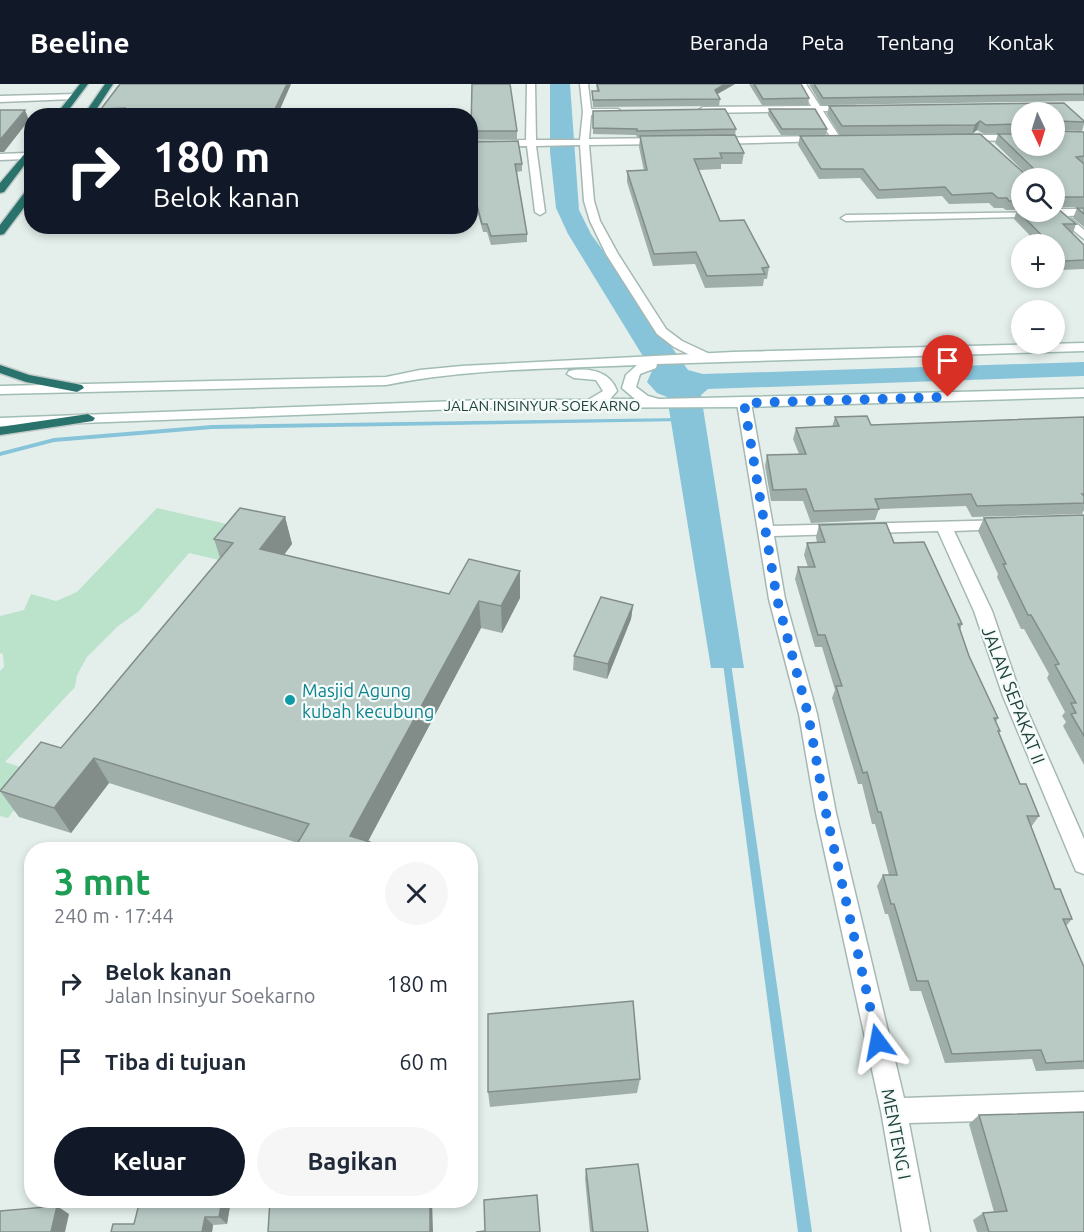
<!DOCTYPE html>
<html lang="id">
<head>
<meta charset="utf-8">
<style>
	:root { --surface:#fff; --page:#f6f6f7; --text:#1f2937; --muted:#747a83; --accent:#111827 }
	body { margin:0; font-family:Ubuntu,sans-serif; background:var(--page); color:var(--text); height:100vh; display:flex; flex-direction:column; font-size:22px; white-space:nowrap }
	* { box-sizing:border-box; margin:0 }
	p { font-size:20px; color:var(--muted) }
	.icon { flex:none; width:33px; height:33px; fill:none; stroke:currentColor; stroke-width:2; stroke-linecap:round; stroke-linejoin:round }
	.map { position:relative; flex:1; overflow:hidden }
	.side { position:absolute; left:24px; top:758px; width:454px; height:366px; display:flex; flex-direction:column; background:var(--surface); border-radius:24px; box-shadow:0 3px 9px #0003 }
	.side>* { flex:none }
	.guide { position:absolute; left:24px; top:24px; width:454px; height:126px; border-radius:24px; box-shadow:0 3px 9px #0003; background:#111827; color:#fff; overflow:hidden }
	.needle { width:39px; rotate:176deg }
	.buttons { position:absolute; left:1011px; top:18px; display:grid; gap:12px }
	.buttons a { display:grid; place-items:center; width:54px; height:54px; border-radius:50%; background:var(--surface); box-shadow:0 3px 9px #0003; font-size:30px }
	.pin { position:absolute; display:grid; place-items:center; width:51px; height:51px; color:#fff; margin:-62px -26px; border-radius:50% 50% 50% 0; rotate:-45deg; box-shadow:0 0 6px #0007 }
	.pin .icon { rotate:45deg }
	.me { position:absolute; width:66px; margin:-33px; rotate:347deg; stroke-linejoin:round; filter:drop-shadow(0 0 4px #0008) }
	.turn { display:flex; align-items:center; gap:21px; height:126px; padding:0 30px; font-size:27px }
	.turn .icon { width:78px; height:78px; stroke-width:2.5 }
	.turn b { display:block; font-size:42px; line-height:51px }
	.round { display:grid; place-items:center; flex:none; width:63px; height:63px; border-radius:32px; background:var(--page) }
	.summary { display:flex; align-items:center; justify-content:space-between; height:102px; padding:0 30px }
	h1 { font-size:36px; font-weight:700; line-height:45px; color:#1e9e55 }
	.cta { display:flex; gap:12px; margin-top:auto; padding:12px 30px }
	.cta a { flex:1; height:69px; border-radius:36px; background:var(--accent); color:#fff; font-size:24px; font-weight:700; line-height:69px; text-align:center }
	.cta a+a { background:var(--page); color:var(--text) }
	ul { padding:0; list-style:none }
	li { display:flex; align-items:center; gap:18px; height:78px; padding:0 30px }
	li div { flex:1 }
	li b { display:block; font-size:22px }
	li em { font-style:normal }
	header { display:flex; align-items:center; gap:36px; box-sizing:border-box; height:84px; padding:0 30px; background:var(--accent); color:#fff }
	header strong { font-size:28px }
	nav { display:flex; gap:33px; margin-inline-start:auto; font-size:21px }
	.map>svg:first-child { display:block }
	.green { fill:#bbe2ca }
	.water { fill:#87c4d9 }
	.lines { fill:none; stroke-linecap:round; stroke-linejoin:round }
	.stream { fill:#87c4d9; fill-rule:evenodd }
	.street-casing { stroke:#a6b8b4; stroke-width:3 }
	.secondary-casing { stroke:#a1bcb6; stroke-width:3 }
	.highway-casing { stroke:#c1cac9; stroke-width:3 }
	.street { fill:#fff; fill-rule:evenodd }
	.secondary { fill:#fff; fill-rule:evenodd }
	.highway { fill:#29736c; fill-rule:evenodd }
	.wall { fill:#9faea9 }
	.shaded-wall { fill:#828d8a }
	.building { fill:#b9cac5; stroke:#828d8a; stroke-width:1.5 }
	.route { stroke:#1a73e8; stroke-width:10; stroke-dasharray:0 18 }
	.culture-dot { fill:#0f9aa8; stroke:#f5fbf9; stroke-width:2 }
	.labels { text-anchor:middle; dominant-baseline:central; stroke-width:4.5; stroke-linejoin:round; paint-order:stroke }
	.far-street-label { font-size:15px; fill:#21433e; stroke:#f5fbf9 }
	.culture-label { font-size:18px; fill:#0d838f; stroke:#f5fbf9; text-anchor:start }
	.street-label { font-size:18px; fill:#21433e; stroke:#f5fbf9 }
</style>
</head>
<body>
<header>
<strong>Beeline</strong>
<nav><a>Beranda</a><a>Peta</a><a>Tentang</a><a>Kontak</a></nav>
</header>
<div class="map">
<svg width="1084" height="1148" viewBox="0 0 1084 1148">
	<rect width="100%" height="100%" fill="#e4efeb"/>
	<path class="green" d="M157,424l87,20 -25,32 -30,-7 -50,58 -22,16 -30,30 -10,18 -2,12 -70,75 37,12 -34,44 -8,-2v-145l4,-4 -1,-13 -3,-1v-37l24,-6 7,-16 25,7 21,-9z"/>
	<path class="water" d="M550,0h20l9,126 12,24 97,136 15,4 381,-12v14l-376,13 -7,6 43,273h-33l-44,-271 -10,-4 -10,-11 5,-11 -84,-137 -12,-26 -6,-56z"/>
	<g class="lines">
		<path class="stream" d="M682,334l2,1v2l-472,8 -158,13 -54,14v-4l54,-14 158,-13z
			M726,569l4,3 82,576h-14l-76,-576z"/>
		<defs>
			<path id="street" d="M527,0h8l1,56h44l3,-28 -3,-28h8l3,25h27l4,3 -4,3h-27l-2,24 75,-1 5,3 -5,3 -75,1 5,56 6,20 18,33 48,75 16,12 30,14 1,3 -1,3h-10l-28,-14 -17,-13 -51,-80 -16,-33 -6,-20 -4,-56 -44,1 9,66 -5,3 -5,-3 -8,-66 -56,1v-6l55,-1z
				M798,0h8l14,22h35v4l-3,1h-29l18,28 -2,2h-6l-19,-30 -111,2 -4,-3 4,-3 108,-1z
				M77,10v4l-3,1 -74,3v-6z
				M962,51h60v6l-63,-1 -2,-2z
				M823,52l3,1v4l-113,3 -5,-3 5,-3z
				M0,70l25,-1 5,3 -5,3 -25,1z
				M1058,125h26v6l-16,1 16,14v9l-28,-23 -210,5 -5,-3 5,-3 208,-3z
				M744,315l7,4 22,123 237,-6 2,4 -8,5 -50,2 38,80 29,85 63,143v35l-8,-3 -3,-7 -70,-168 -29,-85 -36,-80 -164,5 11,63 32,115 19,99 68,285 180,-6v26l-175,5 21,109h-28l-21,-121 -65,-298 -17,-99 -30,-115 -32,-196z"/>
			<path id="secondary" d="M1084,259v8l-427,13 -1,4 -16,6 -4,13 12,9 11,3 425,-10v8l-340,10 -258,1 -486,18v-8l486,-18h102l15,-9 -7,-11 -22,-2 -7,-4 2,-3c19,-4 41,0 48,20l-7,8h25l-13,-11 4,-13 11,-10c-84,4 -169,3 -251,20l-386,9v-8l386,-9 34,-7 42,-4 271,-14z"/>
			<path id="highway" d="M80,0h8l-24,32h-9z
				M105,0h8l-21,32h-9z
				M32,61v10l-28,37 -4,1v-10z
				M32,103v10l-28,37 -4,1v-10l28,-37z
				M0,281l29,10 53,10 2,3 -7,4 -51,-10 -26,-9z
				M88,330l7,4 -2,3 -93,14v-8z"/>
		</defs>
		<use href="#street" class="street-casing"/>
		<use href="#secondary" class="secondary-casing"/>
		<use href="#highway" class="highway-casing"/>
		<use href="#street" class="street"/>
		<use href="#secondary" class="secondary"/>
		<use href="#highway" class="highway"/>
	</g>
	<path class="wall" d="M120,0h171l-11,25 17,7h-194l-2,-7z
		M596,0h139l-18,10 3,5 -1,7 -126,1 -1,-16h5z
		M749,0h52l8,14 -1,7h-46z
		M809,0h275v17l-263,4z
		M1064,19l20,18v3l-2,7 -26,-1v1l28,1v75h-23l-7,-3v-26h-32v34h32v-3h4l18,15 -3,9h-1l12,12v24l-23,1 -7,-7v-19h-16l-24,-25 3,-9h-11l-3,-2h-9l-5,-5 -40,1 -7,-8 -65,3 -17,-21 -41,1 -21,-34 2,-9 180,-2 44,39h1l-30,-30 3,-9h24v12h32v-34h-32v21l-38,1 -7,-4 -5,4 -132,1 -13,-21 2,-8z
		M769,25l58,20 -1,6h-45l-13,-20z
		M593,27l143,18 -1,6 9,18 -2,11h-21v5l-22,1 21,51 49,46 -2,12h-3l-1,7 -58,2 -10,-24 -42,2 -26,-84v-11h17l-5,-24 1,-10h-3l-1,-2 -43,-1z
		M471,32l46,15v8h-46z
		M471,58l51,22v7l-5,1 10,62v8l-36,3 -4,-13h-4l-12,-43z
		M1077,124l7,6v13l-11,-9z
		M835,333l36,8 213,-8v93l-2,4 -110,3 -6,-11 -87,3 -4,11 -64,3 -8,-22h-32l-6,-35 2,-11 32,-1 -6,-15 3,-11 36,-1z
		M1084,431v250l-21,-39 3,-4 -4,-6 3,-4 -18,-34 2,-4 -25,-45h-3l-24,-52 1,-3 -20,-43 6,-13z
		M285,433l7,27 -8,11 165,39 71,-23v27l-18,35 -21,-5 -113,213 -70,2 -189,-60 -38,50 -52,-16 -19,-26 61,-43 159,-190 -6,-19z
		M819,441l75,18 68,81 -2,6 9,26 29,62 -2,4 4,9 -1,2 21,51 19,32 -8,11 24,62 17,30 -6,7 18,41v102l-48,2 -4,-12 -87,4 -24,-72h-11l-22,-77h-3l-8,-28 6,-11h6l-14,-51h-3l-10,-40h-4l-26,-86 3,-8 -13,-43h-7l-20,-68 3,-12h10l-4,-12 3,-12h10l-1,-6z
		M633,521l-2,14 -24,60 -34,-9 1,-14z
		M640,995l-3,14 -147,14 -2,-15z
		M979,1031l105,117h-107l-4,-12 10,-7 11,-1 -25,-88z
		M586,1085l62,63h-58l-5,-54z
		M140,1116h91l-4,24 -14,1 -1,7h-101l23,-8z"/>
	<path class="shaded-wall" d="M287,0h4l-14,32 -2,-7z
		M725,0h10l-21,12 1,-6z
		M25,26l4,10 -25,32h-4v-12z
		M980,37l-3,9 -5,4 3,-9z
		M285,433l7,27 -24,32 -8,-27z
		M520,487v27l-18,35 -1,-27z
		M479,517l2,27 -117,221 -14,-13z
		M633,521l-2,14 -24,60 1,-15z
		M94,674l15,25 -38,50 -17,-25z
		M370,758l2,7h-5z
		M222,1116h9l-4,24 -8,-7z
		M430,1116h2l1,32h-3z
		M57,1122l12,8 -4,18h-14z
		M205,1133l8,8 -1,7h-10z"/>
	<path class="building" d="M120,0h167l-12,25 22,2 -2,5h-166l2,-3h-9l3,-5 -24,1z
		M472,0h38l7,47h-46z
		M597,0h128l-10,6 5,9 -127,1 -1,-9h7z
		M754,0h47l8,14 -46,1z
		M814,0h270v10l-261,4z
		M1064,19l20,18v1l-27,-1 -2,2 1,8 28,1v24l-8,1 8,7v33h-19l-8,-3 -2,6h-1v-22h-32v23h-13l-2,-3h-9l-6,-5 -40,2 -7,-8 -66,3 -16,-21h-42l-21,-33 180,-2 44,39 10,-4 -36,-35h24v12h32v-34h-32v12l-36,1 -6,-4 -5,4 -133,1 -13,-20z
		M725,25l11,20 -99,2v-2l-44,-1v-17z
		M769,25h46l12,20h-45z
		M0,26h25l-25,30z
		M735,51l9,18h-24l2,5 -28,1 26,62 24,-1 25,47 -7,1 3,6 -58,2 -11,-24 -42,2 -27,-83 20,-1 -7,-34z
		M518,57l4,23h-7l12,70 -36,2 -4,-12h-5l-11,-41v-41z
		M1077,124h7v6z
		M1054,125h4l18,15h-13l21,21v15l-19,1 -11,-12v-5h-4l-33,-34h5v2h32z
		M867,332l4,9 213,-8v77h-2l2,2v7l-107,3 -6,-12 -96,5 4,10 -65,2 -8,-22 -33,1 -6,-35 39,-1 -10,-26 43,-2 -4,-9z
		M240,424l45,9 -25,32 189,45 20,-35 51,12 -19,35 -22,-5 -129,235 20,6 -3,7h-73l15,-25 -215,-66 -40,50 -54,-17 41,-49 20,6 34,-40 138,-165 -19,-4z
		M1084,431v221l-13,-22 5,-1 -5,-10h5l-21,-38 4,-1 -28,-49h-3l-25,-51h3l-22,-46z
		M886,439l8,20 30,-1 38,82h-4l11,32 29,62h-4l6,13h-2l22,53h6l13,32h-12l28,73h5l12,30h-9l21,48v94l-38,2 -5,-13 -89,4 -24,-73h-11l-23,-77h-3l-8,-29h14l-16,-63h-3l-11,-40 -4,1 -27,-87h6l-17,-51h-7l-20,-68h17l-8,-24 18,-1 -6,-17z
		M601,513l32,8 -25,59 -34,-8z
		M633,917l7,78 -152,13v-78z
		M1084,1028v120h-95l-6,-19 24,-2 -28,-96z
		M638,1080l10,68h-55l-7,-63z
		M537,1111l3,37h-64l9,-1 -1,-31z
		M140,1116h82l-3,17h-14l-3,15h-91l2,-8h21z
		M270,1116h160v32h-162z
		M57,1122l-6,26h-51v-21z"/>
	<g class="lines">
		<path class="route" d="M878,958l-52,-229 -18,-99 -31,-115 -33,-196 204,-6"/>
	</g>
	<circle class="culture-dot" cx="290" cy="616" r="6"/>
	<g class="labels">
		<g class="far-street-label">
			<text x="542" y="321">JALAN INSINYUR SOEKARNO</text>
		</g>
		<g class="culture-label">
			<text x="302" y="606">Masjid Agung<tspan x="302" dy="21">kubah kecubung</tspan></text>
		</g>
		<g class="street-label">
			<text transform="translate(1014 611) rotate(69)">JALAN SEPAKAT II</text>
			<text transform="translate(897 1050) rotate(79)">MENTENG I</text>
		</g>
	</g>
</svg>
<div class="buttons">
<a><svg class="needle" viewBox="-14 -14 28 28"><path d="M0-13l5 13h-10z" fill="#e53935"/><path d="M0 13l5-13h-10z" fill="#747a83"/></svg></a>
<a><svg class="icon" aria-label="search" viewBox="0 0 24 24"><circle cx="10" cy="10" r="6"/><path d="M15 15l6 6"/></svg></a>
<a>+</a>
<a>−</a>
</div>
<div class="pin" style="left:948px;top:313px;background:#d93025"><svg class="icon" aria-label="arrive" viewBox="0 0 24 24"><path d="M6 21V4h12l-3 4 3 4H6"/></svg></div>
<svg class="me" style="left:878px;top:958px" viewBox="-20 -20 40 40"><path d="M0-17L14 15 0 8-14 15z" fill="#1a73e8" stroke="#fff" stroke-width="4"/></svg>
<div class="guide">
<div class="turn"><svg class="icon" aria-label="right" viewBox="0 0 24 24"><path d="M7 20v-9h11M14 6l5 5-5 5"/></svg><div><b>180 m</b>Belok kanan</div></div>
</div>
<section class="side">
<div class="summary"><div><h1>3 mnt</h1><p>240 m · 17:44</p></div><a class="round"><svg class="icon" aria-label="close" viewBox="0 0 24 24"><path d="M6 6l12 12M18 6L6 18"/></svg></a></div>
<ul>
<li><svg class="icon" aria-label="right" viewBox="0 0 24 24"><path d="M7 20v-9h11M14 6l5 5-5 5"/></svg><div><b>Belok kanan</b><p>Jalan Insinyur Soekarno</p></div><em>180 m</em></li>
<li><svg class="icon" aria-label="arrive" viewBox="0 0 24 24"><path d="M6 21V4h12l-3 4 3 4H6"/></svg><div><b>Tiba di tujuan</b></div><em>60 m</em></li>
</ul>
<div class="cta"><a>Keluar</a><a>Bagikan</a></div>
</section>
</div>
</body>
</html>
